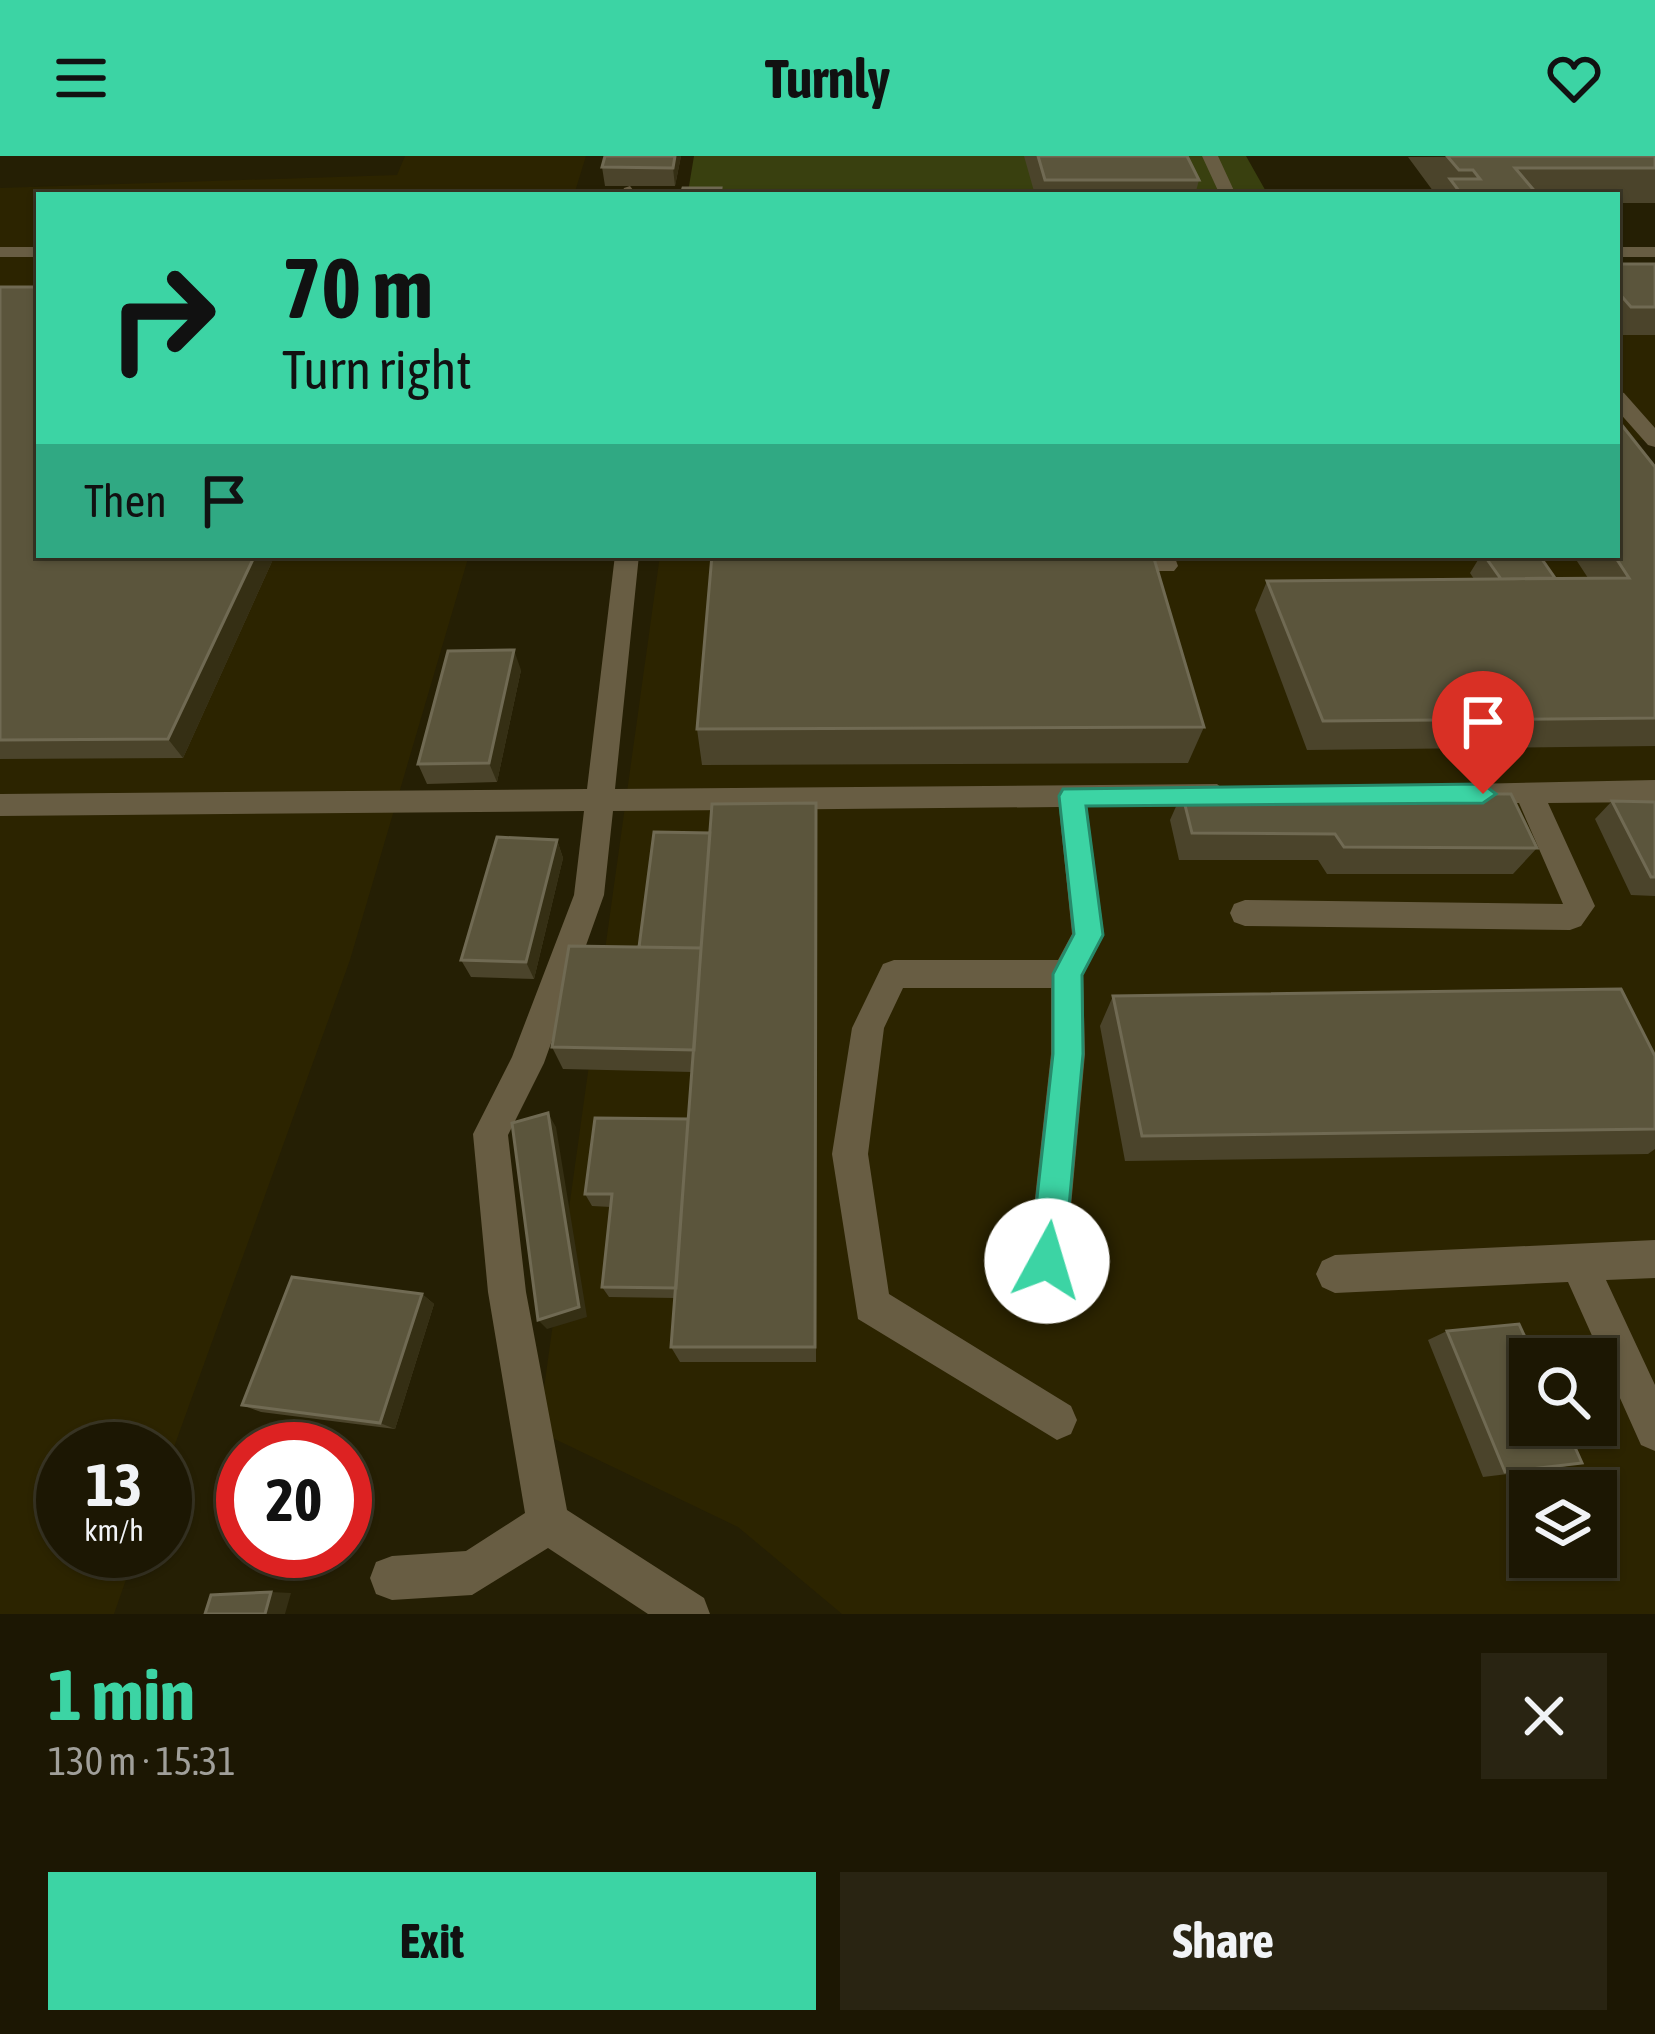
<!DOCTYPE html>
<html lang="en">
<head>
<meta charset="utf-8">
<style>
	:root { --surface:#1c1703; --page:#292412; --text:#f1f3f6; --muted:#a09f9a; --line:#3a3625; --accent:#3cd4a4 }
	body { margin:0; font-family:"Asap Condensed",sans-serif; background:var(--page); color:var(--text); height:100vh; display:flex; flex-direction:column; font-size:45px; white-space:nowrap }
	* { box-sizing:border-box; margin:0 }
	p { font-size:39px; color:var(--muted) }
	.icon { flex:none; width:66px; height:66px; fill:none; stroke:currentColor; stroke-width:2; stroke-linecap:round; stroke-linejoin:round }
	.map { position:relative; height:1458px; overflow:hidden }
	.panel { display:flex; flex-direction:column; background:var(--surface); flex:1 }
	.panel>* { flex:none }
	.hud { position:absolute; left:36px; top:36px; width:1584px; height:366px; border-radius:0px; box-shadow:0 3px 9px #0004,0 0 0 3px var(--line); background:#3cd4a4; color:#111; overflow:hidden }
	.buttons { position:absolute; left:1509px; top:1182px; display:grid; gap:24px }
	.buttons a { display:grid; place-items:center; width:108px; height:108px; border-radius:0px; background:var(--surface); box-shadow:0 3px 9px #0004,0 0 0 3px var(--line); font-size:60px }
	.speed { position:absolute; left:36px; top:1266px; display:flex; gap:24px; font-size:60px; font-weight:700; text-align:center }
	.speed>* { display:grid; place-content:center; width:156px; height:156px; border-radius:50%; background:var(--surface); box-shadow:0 3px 9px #0004,0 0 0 3px var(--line); line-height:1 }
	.speed small { font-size:30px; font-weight:400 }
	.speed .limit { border:18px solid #d22; background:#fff; color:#111 }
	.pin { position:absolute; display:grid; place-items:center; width:102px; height:102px; color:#fff; margin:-123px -51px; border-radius:50% 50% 50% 0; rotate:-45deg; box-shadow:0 0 12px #0007 }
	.pin .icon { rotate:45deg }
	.me { position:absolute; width:132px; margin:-66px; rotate:6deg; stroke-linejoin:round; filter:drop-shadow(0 0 9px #0008) }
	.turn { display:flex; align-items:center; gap:42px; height:252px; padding:0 48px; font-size:54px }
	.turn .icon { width:156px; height:156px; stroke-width:2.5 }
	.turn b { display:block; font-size:84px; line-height:102px }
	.then { display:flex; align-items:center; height:114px; padding:0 48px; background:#0003; gap:24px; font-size:45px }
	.round { display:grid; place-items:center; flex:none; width:126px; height:126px; border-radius:0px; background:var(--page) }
	.overview { display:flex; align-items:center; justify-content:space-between; height:204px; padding:0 48px }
	h1 { font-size:72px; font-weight:700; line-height:90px; color:var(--accent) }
	.button { display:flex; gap:24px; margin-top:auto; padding:24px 48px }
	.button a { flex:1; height:138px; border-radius:0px; background:var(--accent); color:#111; font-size:48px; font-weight:700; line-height:138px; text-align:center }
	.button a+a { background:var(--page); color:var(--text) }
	header { display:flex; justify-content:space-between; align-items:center; height:156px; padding:0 48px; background:var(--accent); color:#111; font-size:54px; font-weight:700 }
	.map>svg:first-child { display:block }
	.built { fill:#2c2400; fill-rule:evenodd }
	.green { fill:#39400f }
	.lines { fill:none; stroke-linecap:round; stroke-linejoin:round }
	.minor { fill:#685d43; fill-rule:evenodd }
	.wall { fill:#4b442b }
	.shaded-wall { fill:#352f14 }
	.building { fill:#5b553c; stroke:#706a53; stroke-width:3 }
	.route { fill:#3cd4a4; stroke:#278a6b; stroke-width:3 }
</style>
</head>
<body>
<header><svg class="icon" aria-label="menu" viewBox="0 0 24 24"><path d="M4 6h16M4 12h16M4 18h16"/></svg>Turnly<svg class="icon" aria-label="heart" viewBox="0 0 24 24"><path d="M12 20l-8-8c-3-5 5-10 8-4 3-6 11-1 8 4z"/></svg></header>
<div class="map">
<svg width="1655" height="1458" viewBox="0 0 1655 1458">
	<rect width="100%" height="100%" fill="#251f04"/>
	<path class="built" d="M405,0h181l-12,39h-535v360h430l-119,405 -185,512v-23h-102v102h73l-22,63h-114v-1426l397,-13z
		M1617,115h38v169h-24l24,33v1141h-813l-104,-87 -200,-96 122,-876h957zM1530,1203h66v66h-66zM1530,1335h66v66h-66z"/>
	<path class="green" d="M694,0h552l22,39h-536v-4l-44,1z"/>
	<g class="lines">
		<path class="minor" d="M1202,0h16l18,39h-16z
			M630,30l7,9h-16l3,-7z
			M0,91h39v10h-39z
			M1617,91h38v10h-38z
			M1617,235l7,2 31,35v19l-7,-2 -31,-35z
			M615,399h24l-24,234 602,-5 14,11 -14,11 -130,1 17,128 -21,40 2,79 -19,207 -6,13 -13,6 -13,-6 -6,-13 23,-207v-66h-148l-19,40 -16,126 21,140 182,112 6,14 -6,14 -14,6 -199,-121 -26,-165 20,-126 31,-64 11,-4h164l14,-26 -13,-127 -446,4 -9,84 -60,168 -36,72 18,157 41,218 137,88 6,16h-62l-100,-66 -76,47 -80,5 -16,-6 -6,-16 6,-16 16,-6 74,-5 59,-38 -37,-221 -15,-158 39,-77 62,-162 10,-84 -584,5v-22l587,-5z
			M1150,399h24l4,11 -4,5h-16z
			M1655,624v22l-107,1 47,103 -14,20 -11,4 -325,-4 -11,-4 -4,-9 4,-9 11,-4 318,4 -44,-101 -128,2 -14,-11 4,-8z
			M1655,1084v38l-49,2 49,105v66l-14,-6 -73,-163 -233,11 -13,-6 -6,-13 6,-13 13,-6z"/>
	</g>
	<path class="wall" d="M605,0h76l-6,30h-70l-3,-19z
		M1024,0h163l12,24 -4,15h-160z
		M1655,0v47h-38v-8h-181l-28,-38z
		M1617,108h38v71h-38z
		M0,131l39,268h236l-92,203 -183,1z
		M1655,311v279l-348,4 -52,-140 12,-29 207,-2 -4,-6 11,-18h58l16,23h33l-15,-23h44z
		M521,514l-24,112 -70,2 -9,-20z
		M1204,571l-16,36 -486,2 -5,-36z
		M1182,637l355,55 -24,26h-186l-9,-14h-139l-9,-40z
		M1612,645l43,1v94l-24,-1 -36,-76z
		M816,647v559h-136l-9,-15 4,-49 -66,-1 -7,-10 9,-80 -19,-1 -7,-12 103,-75 4,-47 -129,-3 -11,-22 87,-100 71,-114z
		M557,684l6,18 -29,121 -63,-2 -10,-17z
		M1113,840l542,60v93l-7,5 -523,7 -25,-135z
		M422,1138l12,10 -39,125 -134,-17 -19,-7z
		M1447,1175l135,132 -25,5 -74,9 -55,-137z"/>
	<path class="shaded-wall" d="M675,0h6l-6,30 -2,-18z
		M255,399h20l-92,203 -15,-19z
		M514,494l7,20 -24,112 -8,-19z
		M557,684l6,18 -29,121 -8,-17z
		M548,957l8,14 31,190 -40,12 -9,-9z
		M422,1138l12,10 -39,125 -15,-6z
		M271,1436l20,1 -6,21h-20z"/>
	<path class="building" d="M605,0h70l-2,12 -71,-1z
		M1038,0h149l12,24h-154z
		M1447,0h208v12h-140l23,27h-76l-12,-16h30l-7,-9h-14z
		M683,32h38l-1,7h-39z
		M1617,108h38v43h-24l-14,-16z
		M0,131h39v268h216l-87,184 -168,1z
		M1617,263l38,48v251l-332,3 -56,-140 362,-3 -15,-23h3z
		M712,399h441l51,172 -507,2z
		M1484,399h55l16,23 -54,1z
		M514,494l-25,113 -71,1 30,-113z
		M1182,637l329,1 26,54 -193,-1 -9,-13 -143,-1z
		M1612,645l43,1v75h-4z
		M816,647l-1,544h-144l41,-543z
		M654,676l56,1 -9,115 -62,-1z
		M497,681l60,3 -31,122 -65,-2z
		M569,790l132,2 -7,102 -142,-3z
		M1621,833l34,67v73l-513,7 -29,-140z
		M548,957l31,194 -41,13 -26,-197z
		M595,962l93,1 -12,169 -74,-1 10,-93h-27z
		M292,1121l130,17 -42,129 -138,-18z
		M1519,1168l16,35h-5v66h35l17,38 -77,9 -58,-141z
		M271,1436l-6,22h-60l6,-19z"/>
	<path class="route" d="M1483,628l13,10 -13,9 -397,3 17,129 -21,40 1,79 -19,207 -5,12 -12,5 -12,-5 -5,-12 23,-207v-80l21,-40 -15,-138 4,-7z"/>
</svg>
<div class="buttons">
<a><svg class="icon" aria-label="search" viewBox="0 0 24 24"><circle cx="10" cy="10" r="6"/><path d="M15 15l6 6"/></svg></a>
<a><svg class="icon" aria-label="layers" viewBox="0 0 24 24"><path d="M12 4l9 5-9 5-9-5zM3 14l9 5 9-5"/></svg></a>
</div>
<div class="speed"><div>13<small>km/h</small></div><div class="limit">20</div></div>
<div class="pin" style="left:1483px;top:638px;background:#d93025"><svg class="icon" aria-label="arrive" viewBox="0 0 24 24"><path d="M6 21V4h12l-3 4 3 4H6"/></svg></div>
<svg class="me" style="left:1047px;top:1105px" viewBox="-20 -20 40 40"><circle r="19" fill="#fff"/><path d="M0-13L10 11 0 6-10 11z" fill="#3cd4a4"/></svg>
<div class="hud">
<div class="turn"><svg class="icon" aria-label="right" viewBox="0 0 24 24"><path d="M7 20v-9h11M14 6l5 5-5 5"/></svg><div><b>70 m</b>Turn right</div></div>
<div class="then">Then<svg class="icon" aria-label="arrive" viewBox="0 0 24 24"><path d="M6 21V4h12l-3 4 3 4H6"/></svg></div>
</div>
</div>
<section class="panel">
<div class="overview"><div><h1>1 min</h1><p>130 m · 15:31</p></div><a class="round"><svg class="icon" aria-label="close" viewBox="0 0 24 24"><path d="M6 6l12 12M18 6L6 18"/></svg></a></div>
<div class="button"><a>Exit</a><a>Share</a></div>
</section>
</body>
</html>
